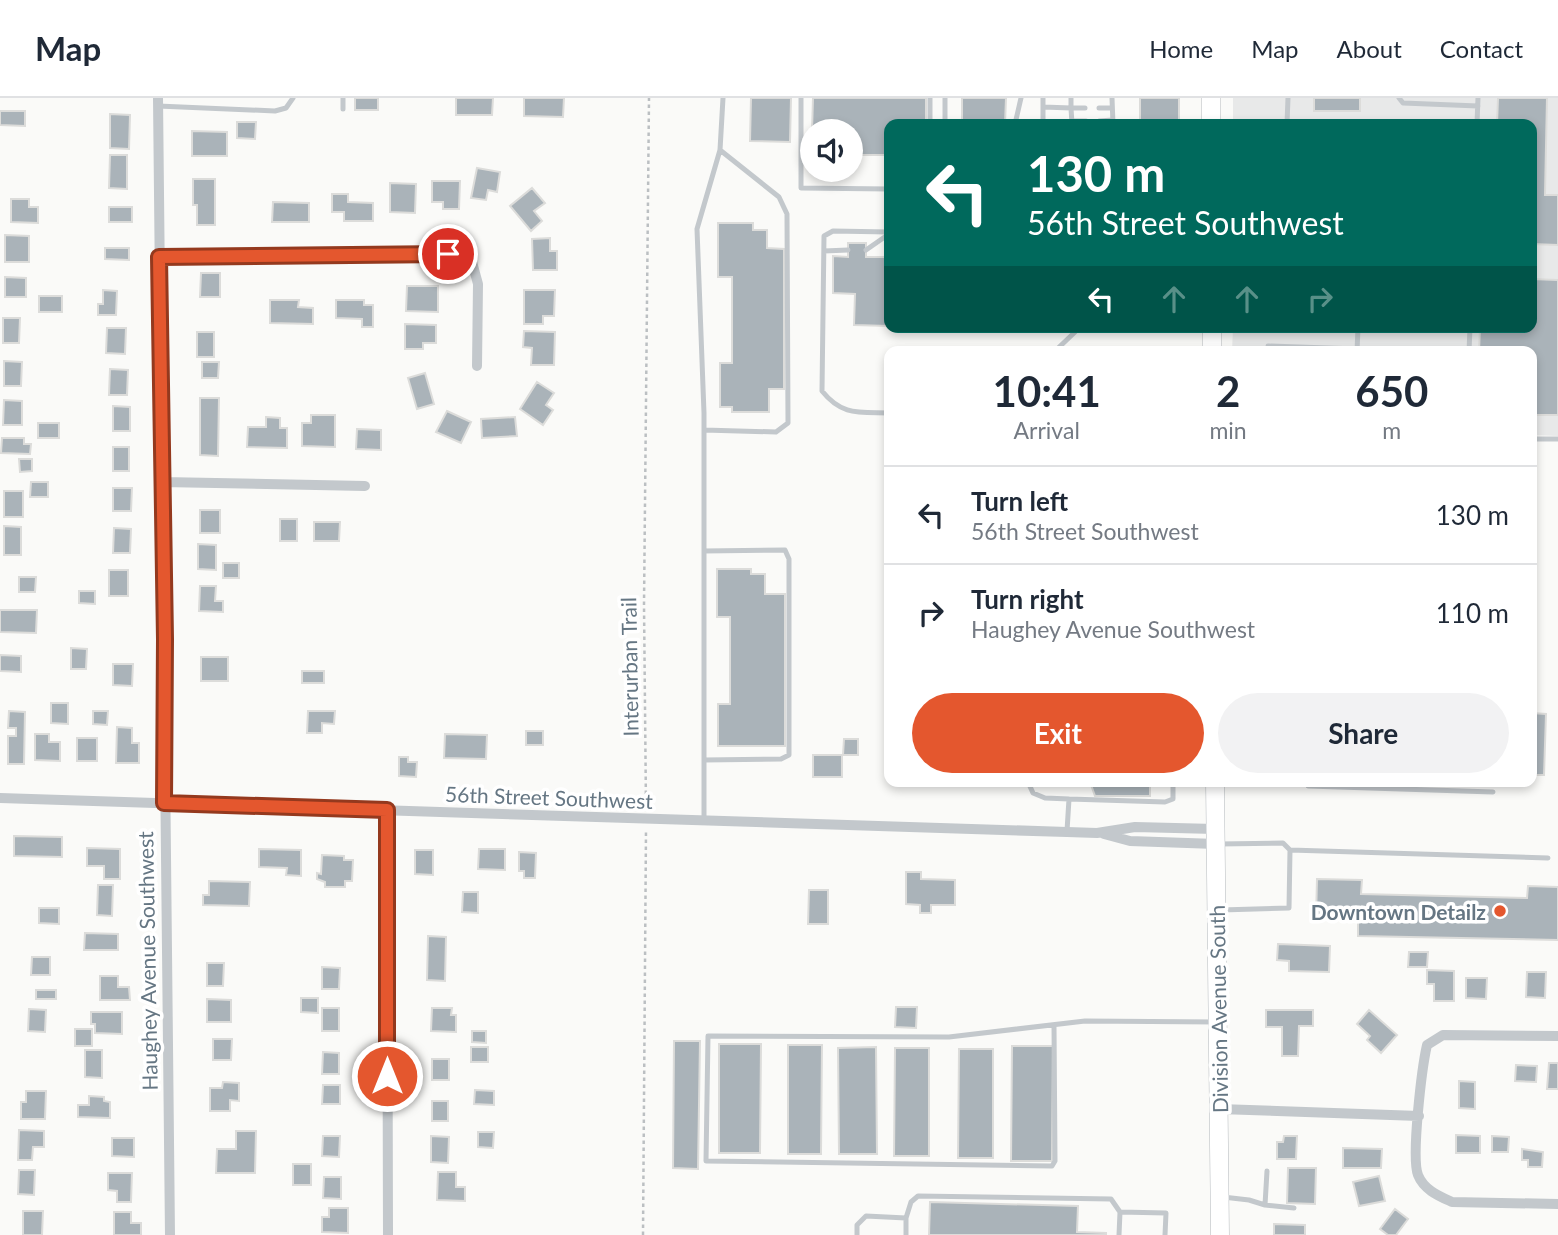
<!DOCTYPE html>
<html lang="en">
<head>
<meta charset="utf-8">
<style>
	:root { --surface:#fff; --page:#f2f2f3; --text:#1f2937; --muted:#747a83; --line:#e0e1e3; --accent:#e4572e }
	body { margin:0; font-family:Lato,sans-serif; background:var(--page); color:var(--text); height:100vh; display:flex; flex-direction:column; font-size:26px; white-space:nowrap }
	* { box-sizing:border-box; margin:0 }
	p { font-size:23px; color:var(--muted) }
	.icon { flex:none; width:38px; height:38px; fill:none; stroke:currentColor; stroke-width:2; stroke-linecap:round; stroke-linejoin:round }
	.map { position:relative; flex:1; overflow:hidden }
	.panel { position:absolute; left:884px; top:248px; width:653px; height:441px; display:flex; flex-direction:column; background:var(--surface); border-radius:14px; box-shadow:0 4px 10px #0003 }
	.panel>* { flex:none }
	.hud { position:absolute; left:884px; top:21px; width:653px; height:214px; border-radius:14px; box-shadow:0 4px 10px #0003; background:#00695c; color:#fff; overflow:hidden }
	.buttons { position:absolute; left:800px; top:21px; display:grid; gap:14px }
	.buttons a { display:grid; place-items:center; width:63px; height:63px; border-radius:50%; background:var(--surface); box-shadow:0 4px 10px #0003; font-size:35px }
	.pin { position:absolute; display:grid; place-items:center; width:60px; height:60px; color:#fff; margin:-30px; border:4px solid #fff; border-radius:50%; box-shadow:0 2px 7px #0007 }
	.me { position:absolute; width:77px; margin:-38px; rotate:0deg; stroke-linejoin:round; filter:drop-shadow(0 0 5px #0008) }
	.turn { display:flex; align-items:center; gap:24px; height:147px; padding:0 28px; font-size:32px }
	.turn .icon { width:91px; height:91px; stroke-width:2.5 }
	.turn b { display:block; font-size:49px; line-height:60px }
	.lanes { display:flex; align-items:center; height:66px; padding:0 28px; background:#0003; justify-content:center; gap:35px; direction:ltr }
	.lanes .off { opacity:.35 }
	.eta { display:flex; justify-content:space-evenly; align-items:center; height:119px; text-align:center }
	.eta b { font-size:42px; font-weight:700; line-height:49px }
	.cta { display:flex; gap:14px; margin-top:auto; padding:14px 28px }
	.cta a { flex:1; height:80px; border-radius:42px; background:var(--accent); color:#fff; font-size:28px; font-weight:700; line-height:80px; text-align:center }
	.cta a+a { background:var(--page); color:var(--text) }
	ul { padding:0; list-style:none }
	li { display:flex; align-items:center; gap:21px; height:98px; padding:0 28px; border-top:2px solid var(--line) }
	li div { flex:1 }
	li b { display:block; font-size:26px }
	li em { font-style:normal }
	header { display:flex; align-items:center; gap:42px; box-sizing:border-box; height:98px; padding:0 35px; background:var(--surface); border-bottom:2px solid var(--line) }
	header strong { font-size:33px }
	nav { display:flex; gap:38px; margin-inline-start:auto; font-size:24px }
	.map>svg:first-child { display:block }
	.built { fill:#e8e9e9 }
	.building { fill:#aab3b9; stroke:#dcdcda; stroke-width:2 }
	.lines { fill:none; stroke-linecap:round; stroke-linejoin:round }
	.primary-casing { stroke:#b5babe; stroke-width:19 }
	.path { stroke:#bbbfc2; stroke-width:2.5; stroke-dasharray:3.5 3.5; stroke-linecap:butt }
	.service { stroke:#c3c8cc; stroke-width:5 }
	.minor { stroke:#c3c8cc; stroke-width:10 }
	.primary { stroke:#fff; stroke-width:18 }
	.route-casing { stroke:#94391e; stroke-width:18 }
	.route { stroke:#e4572e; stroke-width:12 }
	.poi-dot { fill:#e4572e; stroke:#fff; stroke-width:2.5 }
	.labels { text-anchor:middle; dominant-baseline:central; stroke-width:7; stroke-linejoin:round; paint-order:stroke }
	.street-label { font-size:21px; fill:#657683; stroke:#fff }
	.poi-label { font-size:21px; font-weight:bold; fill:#657683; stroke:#fff; text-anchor:end }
</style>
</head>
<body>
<header>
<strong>Map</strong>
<nav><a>Home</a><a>Map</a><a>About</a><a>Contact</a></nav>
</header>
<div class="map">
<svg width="1558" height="1137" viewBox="0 0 1558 1137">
	<rect width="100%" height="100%" fill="#fafaf8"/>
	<path class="built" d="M1233,0h325v338l-27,-1v-83h-299l1,-25h298v-203h-298z"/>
	<path class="building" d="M355,0h23v12h-23z
		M456,0h37l-1,17h-36z
		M524,0h40l-1,19 -39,-1z
		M751,0h40l-1,44 -40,-1z
		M813,0h113v26h-37v31h-39v-24h-38z
		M962,0h44l-1,26h-43z
		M1140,0h39v24h-39z
		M1314,0h46v13h-46z
		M1498,0h49l-2,97h13v50l-27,-1v-120h-34z
		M0,13h25v15l-25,-1z
		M110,16l20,1 -1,34 -19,-1z
		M237,24h19l-1,17 -18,-1z
		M192,33l35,1v24h-35z
		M110,57h17v34l-18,-1z
		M477,70l23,4 -3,20 -9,-2 -2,10 -15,-2z
		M193,81h22v46h-18v-20h-4z
		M432,83h28l-1,28h-16v-7h-11z
		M390,85l26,1 -1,29 -25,-1z
		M532,90l13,15 -11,8 8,10 -11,10 -21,-25z
		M332,96h16v8l25,1v18h-29v-9h-12z
		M11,101h18v8h9v16l-27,-1z
		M273,104l36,1v19h-37z
		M109,109h23v15h-23z
		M718,125h35v7h14v18l17,1v140h-15v23h-37v-5h-12v-44h12v-86h-14z
		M5,137l24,1v26h-24z
		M550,140v13h7v19h-24l-1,-31z
		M848,145h18v14h23v69l-35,-1 1,-31 -22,-1v-37l15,1z
		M105,150h24v12l-24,-1z
		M201,175h19v24h-20z
		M5,179l21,1v19h-21z
		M1531,181l27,1v135h-27v-63h-52l1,-25h51z
		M407,188h31v26l-32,-1z
		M103,192l14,1 -1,24h-18v-11h5z
		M524,192h31l-1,26h-11v8h-19z
		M39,198h23v16h-23z
		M270,202h29l-1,7 15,1v16l-43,-1z
		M336,202h28v5h9v22h-11v-8l-26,-1z
		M3,220h17l-1,25h-16z
		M405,226l31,1v18h-13v6h-18z
		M107,230h19l-1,26 -19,-1z
		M524,233l31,1 -1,33h-23l1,-17 -9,-1z
		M197,234h17v25h-17z
		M4,263l18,1 -1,24h-17z
		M202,264h17l-1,16h-16z
		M110,271l18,1 -1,25h-18z
		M425,275l9,31 -17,5 -9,-31z
		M537,284l17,11 -8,12 7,5 -10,15 -23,-16z
		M200,300h19l-1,58 -18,-1z
		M4,302l18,1v24h-19z
		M113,308l17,1v24h-17z
		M447,313l24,11 -10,21 -25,-11z
		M311,317h24v32l-33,-1v-23h9z
		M266,319l14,1v10h7v20l-40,-1 1,-20h18z
		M515,319l2,19 -35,2 -1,-19z
		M38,325h21v15h-21z
		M357,331l24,1v20l-25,-1z
		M2,340h22v6h7l-1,10 -29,-1z
		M113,349h16v24h-16z
		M19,361h13v12l-12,1z
		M31,384h17v15h-18z
		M113,390h19l-1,23h-18z
		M4,393h19v26h-19z
		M200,412h20v23h-20z
		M280,421h17v22h-17z
		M314,424h26l-1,19h-25z
		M4,428l17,1v28h-17z
		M114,430l17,1 -1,24h-17z
		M198,446l18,1v25l-18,-1z
		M223,465h16v15h-16z
		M717,471h34v5h14v20h20v152h-67v-42h12v-87h-13z
		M109,472h19v26h-19z
		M19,479h17l-1,15h-16z
		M200,488h16l-1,15h8v11l-24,-1z
		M79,493h16v13l-16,-1z
		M0,512h37l-1,23 -36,-1z
		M71,550l16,1 -1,20h-15z
		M0,557l21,1v16l-21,-1z
		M201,559h27v24h-27z
		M113,566h20l-1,22 -19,-1z
		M302,573h22v12h-22z
		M51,605h17v21l-17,-1z
		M9,613l16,1 -1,52h-16v-28h8v-8h-8z
		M93,613h15l-1,14 -14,-1z
		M308,613h27l-1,13 -12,-1v10h-15z
		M1531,615l15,1 -2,61h-13z
		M117,629l15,1v15h7v20h-23z
		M526,633h17v14h-17z
		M35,636h14v8h11v19l-25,-1z
		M445,636l42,1 -1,24 -42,-1z
		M77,640h20v23h-20z
		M844,641h14v16h-15z
		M813,657h29v22h-29z
		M399,659h9v5h9l-1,15 -17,-1z
		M1090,684h60v14h-55z
		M14,738l48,1v20l-48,-1z
		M87,750l33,1v30h-16v-13h-17z
		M259,751l42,1v26l-15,-1 1,-7 -28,-1z
		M479,751h26v21l-27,-1z
		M415,752h18v25l-18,-1z
		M519,754l17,1 -1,25h-11v-7h-5z
		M322,757l22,1v4h9l-1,21h-7v6h-20v-5l-8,-3v-6l4,1z
		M906,774h15v7l34,1v25h-24v8h-11v-8l-14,-1z
		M1317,781l45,1 -1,14 166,4 1,-12 30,1v53l-200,-4v-18h-42z
		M209,783l41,1 -1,24 -46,-1v-10h6z
		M98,787h15l-1,31 -15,-1z
		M809,792h19v34h-20z
		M463,794h15v21l-16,-1z
		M39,810h20v16l-20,-1z
		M85,835l33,1v16h-34z
		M428,838l18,1 -1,44 -18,-1z
		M1278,846l52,2 -1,26 -40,-1v-10l-12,-1z
		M1409,854h19l-1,15h-19z
		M32,859h18v18h-19z
		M207,865h17l-1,23h-16z
		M322,869l18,1 -1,21h-17z
		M1427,872l27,1v30h-20v-17h-7z
		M1527,874h19l-1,26 -19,-1z
		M100,878h18v11h11l1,13h-30z
		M1466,880h21l-1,21 -20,-1z
		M36,892h20v9h-20z
		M301,900h17v15l-17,-1z
		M207,901l24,1v22h-24z
		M896,909h21l-1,21 -21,-1z
		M322,910h17v23h-17z
		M432,910h20l-1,7h5v17l-25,-1z
		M29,911l17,1 -1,22 -17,-1z
		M1266,912h47v16h-14l-1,30h-16v-29h-16z
		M1369,912l28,25 -16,18 -14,-13 3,-4 -13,-12z
		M91,914h31v22l-27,-1v-9h-4z
		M75,931h17v17h-17z
		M472,933h14v12l-14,-1z
		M213,941h19l-1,21h-18z
		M674,943h26l-2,128 -25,-1z
		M719,946h42l-1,109h-41z
		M788,947h34l-1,109h-33z
		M1012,948h41l-1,115h-41z
		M471,949h17v15h-17z
		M876,949l1,107h-38l-1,-106z
		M895,950h34v108h-35z
		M959,951h34v109h-35z
		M85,952h17v28l-17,-1z
		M323,954l16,1v21h-17z
		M432,961h17v21h-17z
		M1549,965h9v26h-11z
		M1516,967l21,1 -1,16 -21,-1z
		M1459,983l16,1v27l-16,-1z
		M223,984l16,1v18l-9,-1v11h-20v-23h12z
		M323,987h17v19h-18z
		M475,992l19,1v14l-20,-1z
		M26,993h20l-1,28h-24v-17h5z
		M89,998l15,1v4l6,1v16l-32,-1v-12h11z
		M432,1003h16v20h-16z
		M19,1032l25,1v16h-11l-1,13h-14z
		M236,1033h20l-1,42h-39l1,-24h19z
		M478,1034h16l-1,16 -15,-1z
		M1456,1037l24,1v17h-24z
		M323,1038h17l-1,21 -17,-1z
		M431,1038l18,1 -1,26 -17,-1z
		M1284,1038h13l-1,23h-19v-17h6z
		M1492,1038l17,1 -1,15h-16z
		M112,1040h22v19l-22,-1z
		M1343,1050l39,1 -1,19h-38z
		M1522,1051l21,3 -1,15h-14v-7h-6z
		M293,1066h18v21h-18z
		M1288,1070h28l-1,36 -28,-1z
		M19,1072h16l-1,25 -16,-1z
		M438,1074h18v15h9v14l-28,-1z
		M108,1075h24l-1,29h-14v-11l-9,-1z
		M1379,1078l6,25 -26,5 -6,-24z
		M324,1079h17v22l-18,-1z
		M930,1104l148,4 -1,26 29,1v2h-177z
		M329,1110h19v25l-26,-1v-15h7z
		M1395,1111l13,10 -12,16h-8l-8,-6z
		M23,1113h20l-1,24h-19z
		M114,1114h17v11h10v12h-27z
		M1274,1126l31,1v10h-31z"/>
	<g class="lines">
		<defs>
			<path id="primary" d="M1211,0v26
				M1212,229v25
				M1215,684l5,453"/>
		</defs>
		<use href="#primary" class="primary-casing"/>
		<path class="path" d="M646,710l-2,-203 5,-507
			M643,1137l3,-406"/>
		<path class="service" d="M801,0v90l88,1
			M930,0v26
			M1043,0v26
			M1112,0l1,26
			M1399,0l4,5 75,3
			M158,8l117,5 11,-3 7,-10
			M1043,9l28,1v-10
			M1099,10h13
			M343,11v-11
			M1071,23h15
			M1099,23l14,-1
			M945,26v-26
			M1015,26l6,-26
			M1072,26l-1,-16h14
			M1287,26l1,-26
			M1477,26l1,-26
			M889,134l-56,-1 -9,5 -2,155c20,25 37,21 67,22
			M866,152l23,-16
			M824,153l24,-1
			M1268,248l89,3
			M1054,254l21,-20 1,-5
			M1357,254l1,-25
			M1469,254l1,-25
			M704,332l72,2 12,-9 -1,-209 -8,-17 -59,-47
			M1531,341h27
			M704,453l81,-1 4,9v196l-8,4 -77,1
			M1028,684l5,11 12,5 24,1 -2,32
			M1308,684v4l185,6
			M1069,701l96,3 8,-3v-17
			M704,722v-407l-7,-184 23,-79 3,-52
			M1219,746l64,-1 7,7 -1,58 -68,2
			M1290,752l258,8
			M1054,927l1,136 -3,5 -346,-5 2,-125 241,1 136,-16 131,1
			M1223,1099l26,3 16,5 2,-34
			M1265,1107l29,3
			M857,1137v-10l9,-9 40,2 5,-16 7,-6 193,3 9,13
			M906,1137v-17
			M1119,1137l1,-23 46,1 -1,22"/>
		<path class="minor" d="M158,0l12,1137
			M159,159l303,-1 10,6 6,22 -1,82
			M162,384l203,4
			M0,700l1067,34 30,1 38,-6 80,2
			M387,712l1,425
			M1104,736l26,7 86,3
			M1558,938l-115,-1 -16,10c-5,22 -16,112 -9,130 6,15 21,21 34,27l106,2
			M1219,1011l200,7"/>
		<use href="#primary" class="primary"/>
	</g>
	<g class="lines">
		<defs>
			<path id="route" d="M387,978v-266l-223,-7 1,-164 -6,-382 289,-3"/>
		</defs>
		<use href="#route" class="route-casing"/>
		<use href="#route" class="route"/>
	</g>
	<circle class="poi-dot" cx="1500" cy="813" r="7"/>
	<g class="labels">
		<g class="street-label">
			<text transform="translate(629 569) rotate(-91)">Interurban Trail</text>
			<text transform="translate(549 699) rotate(2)">56th Street Southwest</text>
			<text transform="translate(147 863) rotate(-91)">Haughey Avenue Southwest</text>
			<text transform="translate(1218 911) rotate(-91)">Division Avenue South</text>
		</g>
		<g class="poi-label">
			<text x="1486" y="813">Downtown Detailz</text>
		</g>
	</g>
</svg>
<div class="buttons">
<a><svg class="icon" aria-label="sound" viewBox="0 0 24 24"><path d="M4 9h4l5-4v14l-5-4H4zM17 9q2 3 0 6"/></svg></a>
</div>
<div class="pin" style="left:448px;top:156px;background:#d93025"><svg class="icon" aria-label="arrive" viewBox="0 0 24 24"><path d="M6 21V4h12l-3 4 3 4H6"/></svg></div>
<svg class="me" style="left:387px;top:978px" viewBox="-20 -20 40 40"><circle r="17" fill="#e4572e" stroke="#fff" stroke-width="3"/><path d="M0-11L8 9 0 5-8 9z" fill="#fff"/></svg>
<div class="hud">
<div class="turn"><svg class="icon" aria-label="left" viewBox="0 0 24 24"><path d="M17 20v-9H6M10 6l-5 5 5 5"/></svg><div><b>130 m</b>56th Street Southwest</div></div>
<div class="lanes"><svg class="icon" aria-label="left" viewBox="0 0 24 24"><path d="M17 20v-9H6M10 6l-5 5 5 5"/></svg><svg class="icon off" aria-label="ahead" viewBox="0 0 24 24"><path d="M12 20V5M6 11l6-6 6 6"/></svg><svg class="icon off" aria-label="ahead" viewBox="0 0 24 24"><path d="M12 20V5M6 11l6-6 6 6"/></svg><svg class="icon off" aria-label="right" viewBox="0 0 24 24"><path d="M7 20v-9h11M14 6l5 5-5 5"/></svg></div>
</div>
<section class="panel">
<div class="eta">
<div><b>10:41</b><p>Arrival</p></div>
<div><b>2</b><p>min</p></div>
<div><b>650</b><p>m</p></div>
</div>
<ul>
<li><svg class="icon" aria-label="left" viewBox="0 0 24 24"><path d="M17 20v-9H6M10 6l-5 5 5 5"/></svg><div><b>Turn left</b><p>56th Street Southwest</p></div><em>130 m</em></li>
<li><svg class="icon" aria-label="right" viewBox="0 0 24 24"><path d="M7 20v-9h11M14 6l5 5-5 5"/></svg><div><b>Turn right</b><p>Haughey Avenue Southwest</p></div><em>110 m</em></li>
</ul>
<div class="cta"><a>Exit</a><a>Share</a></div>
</section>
</div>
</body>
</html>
